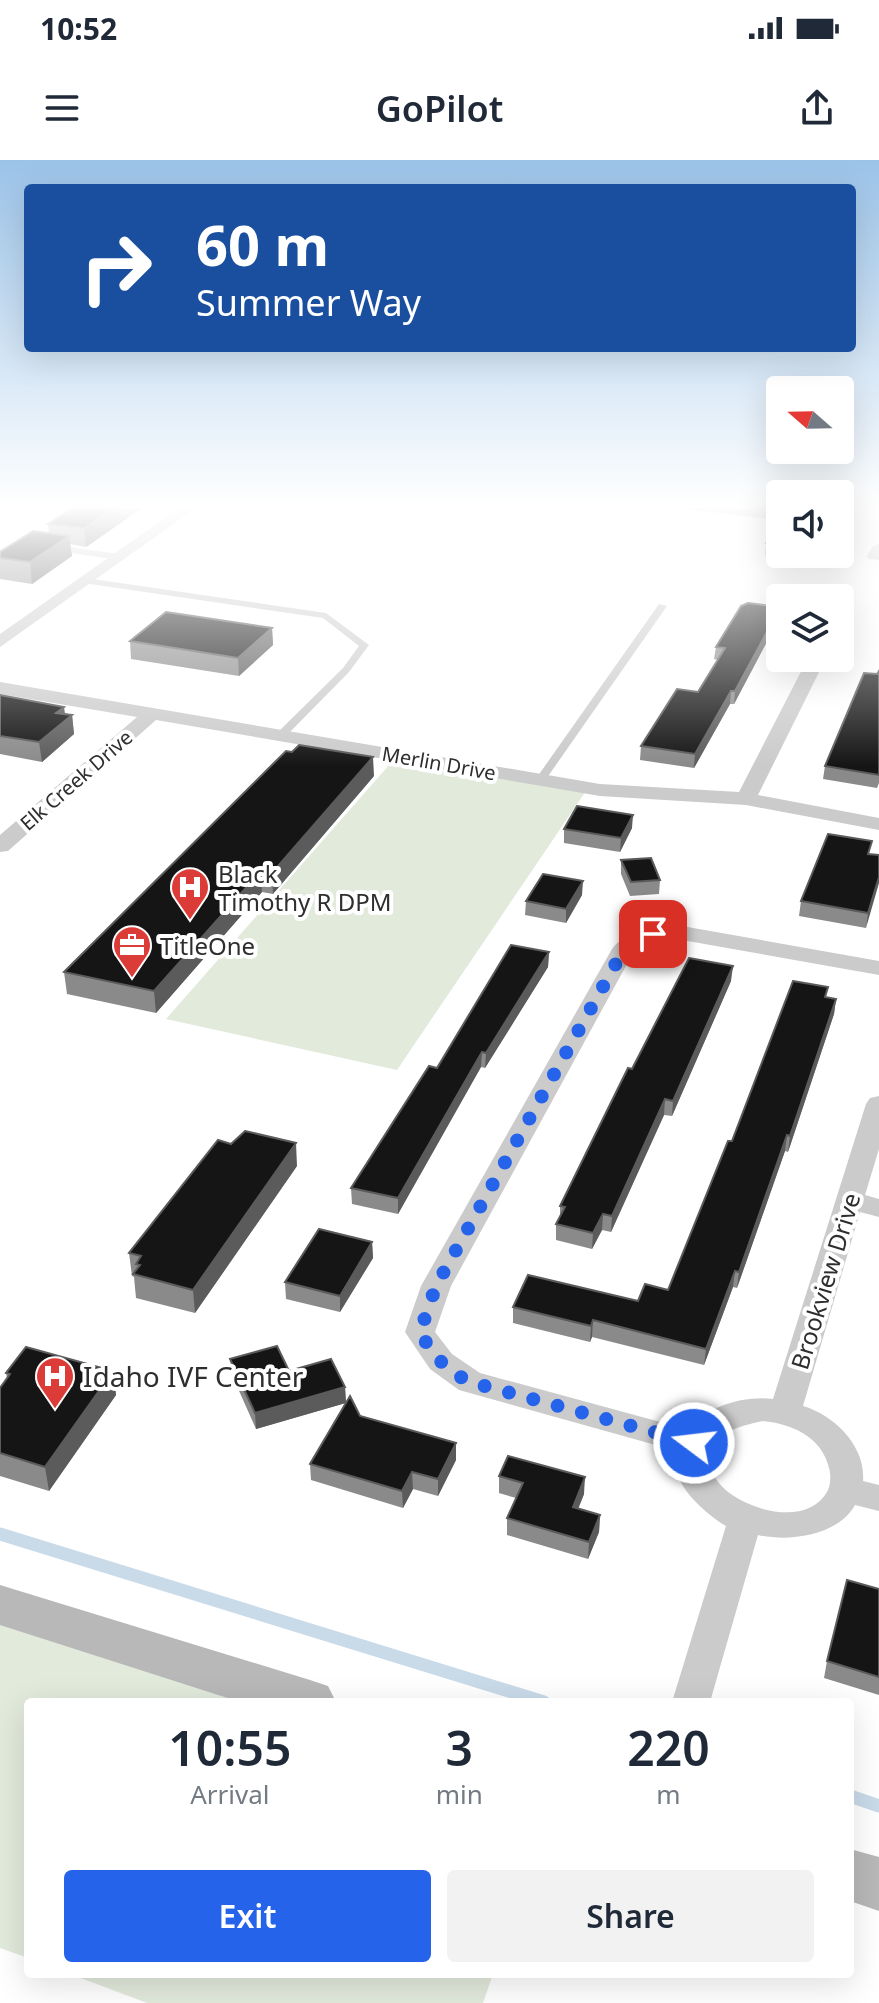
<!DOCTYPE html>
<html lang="en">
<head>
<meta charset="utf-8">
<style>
	:root { --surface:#fff; --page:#f2f2f3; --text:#1f2937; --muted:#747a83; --accent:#2563eb }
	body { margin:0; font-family:"Noto Sans",sans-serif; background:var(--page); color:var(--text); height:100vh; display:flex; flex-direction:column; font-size:30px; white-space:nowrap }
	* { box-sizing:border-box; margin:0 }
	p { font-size:26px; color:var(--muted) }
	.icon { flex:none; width:44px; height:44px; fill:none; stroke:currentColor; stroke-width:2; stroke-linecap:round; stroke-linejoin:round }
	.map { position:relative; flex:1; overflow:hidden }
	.drawer { position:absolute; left:24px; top:1538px; width:830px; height:280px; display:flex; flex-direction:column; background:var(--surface); border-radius:8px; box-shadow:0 8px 32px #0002 }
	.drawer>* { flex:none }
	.guide { position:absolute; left:24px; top:24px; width:832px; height:168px; border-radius:8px; box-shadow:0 8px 32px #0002; background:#1a4fa0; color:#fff; overflow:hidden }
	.needle { width:52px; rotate:290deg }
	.tools { position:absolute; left:766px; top:216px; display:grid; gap:16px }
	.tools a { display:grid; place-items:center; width:88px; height:88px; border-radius:8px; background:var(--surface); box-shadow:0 8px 32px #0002; font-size:40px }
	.pin { position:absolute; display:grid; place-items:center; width:68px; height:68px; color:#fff; margin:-34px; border-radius:16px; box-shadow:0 4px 12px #0006 }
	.me { position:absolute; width:88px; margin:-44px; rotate:285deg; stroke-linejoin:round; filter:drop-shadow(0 0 6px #0008) }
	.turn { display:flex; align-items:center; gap:28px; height:168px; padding:0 40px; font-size:36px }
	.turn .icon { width:104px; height:104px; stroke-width:2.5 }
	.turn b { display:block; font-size:56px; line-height:68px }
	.eta { display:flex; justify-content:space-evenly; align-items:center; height:136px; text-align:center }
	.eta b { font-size:48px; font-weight:600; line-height:56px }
	.button { display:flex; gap:16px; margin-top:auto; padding:16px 40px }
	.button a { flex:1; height:92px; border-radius:8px; background:var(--accent); color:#fff; font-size:32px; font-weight:600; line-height:92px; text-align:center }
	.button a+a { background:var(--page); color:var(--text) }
	.status { display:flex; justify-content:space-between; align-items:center; height:56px; padding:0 40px; background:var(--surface); direction:ltr }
	.status svg { height:22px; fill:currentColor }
	header { display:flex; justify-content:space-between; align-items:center; height:104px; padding:0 40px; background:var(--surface); font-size:36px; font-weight:600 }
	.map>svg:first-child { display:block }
	.green { fill:#e2eadc }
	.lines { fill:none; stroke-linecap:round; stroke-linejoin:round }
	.stream { stroke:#c9dae9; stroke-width:13 }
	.service { fill:#cbcbcb; fill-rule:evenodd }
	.minor { fill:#cbcbcb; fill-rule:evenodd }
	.secondary { fill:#b8b8b8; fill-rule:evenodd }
	.wall { fill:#8a8a8a }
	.shaded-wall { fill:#5b5b5b }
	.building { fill:#151515; stroke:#5b5b5b; stroke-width:2 }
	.route { stroke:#2563eb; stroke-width:14; stroke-dasharray:0 25.2 }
	.labels { text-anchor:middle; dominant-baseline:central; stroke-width:8; stroke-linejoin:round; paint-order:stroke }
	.far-street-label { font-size:20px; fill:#2e2e2e; stroke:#fff }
	.poi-label { font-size:24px; fill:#2e2e2e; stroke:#fff; text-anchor:start }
	.street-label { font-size:24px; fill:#2e2e2e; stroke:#fff }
	.near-poi-label { font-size:28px; fill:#2e2e2e; stroke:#fff; text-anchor:start }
</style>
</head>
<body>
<div class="status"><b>10:52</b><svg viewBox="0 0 49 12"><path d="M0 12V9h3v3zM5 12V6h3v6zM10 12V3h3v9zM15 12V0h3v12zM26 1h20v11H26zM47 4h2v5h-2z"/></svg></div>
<header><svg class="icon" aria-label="menu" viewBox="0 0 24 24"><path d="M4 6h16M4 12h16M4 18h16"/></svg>GoPilot<svg class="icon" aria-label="share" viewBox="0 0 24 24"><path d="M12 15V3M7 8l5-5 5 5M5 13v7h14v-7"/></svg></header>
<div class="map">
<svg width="879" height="1843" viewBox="0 0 879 1843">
	<rect width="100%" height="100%" fill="#fff"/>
	<path class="green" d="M397,596l191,32 -191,282 -231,-51z
		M0,1445l304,97h-276v256l-28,-10z
		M70,1814h423l-10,29h-336z"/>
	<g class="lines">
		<path class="stream" d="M0,1374l544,168
			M850,1636l29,10"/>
		<path class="service" d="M54,385l65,9 4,3 -4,3 -68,-10v-4z
			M86,418l240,35 43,32 -20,27 -65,66 -4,1 -5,-3 1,-2 67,-66 16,-22 -36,-28 -240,-35 -1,-2z
			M659,444l8,2 -123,176h-8l-1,-2z"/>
		<path class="minor" d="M179,348h17l-196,139v-13z
			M879,384v16l-10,-1 -2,-3 6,-10z
			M808,498h18l-68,137 121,23v12l-133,-25 -146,-9 -444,-76 -148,131 -8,1v-17l137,-118 -137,-23v-12l600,102 139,8z
			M682,766l197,35v14l-197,-35 -24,1 -25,12 -182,333 -16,46 17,22 28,19 206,56c20,-22 58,-34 87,-30l93,-295 4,-6 9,-2v53l-14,46 14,4v18l-19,-5 -57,194c31,9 63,40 60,75l16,4v26l-24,-6c-17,31 -67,37 -97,30l-48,167h-38l54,-176c-22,-14 -59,-44 -49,-75l-218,-61 -29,-21 -25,-37 16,-46 191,-337c16,-21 46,-22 70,-23zM763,1261c29,3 59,16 66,47 2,7 2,17 -2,24 -21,37 -87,17 -108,-9 -32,-41 13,-56 44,-62z"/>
		<path class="secondary" d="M0,1425l310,95 18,6 8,16h-96l-240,-77z
			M850,1689l29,8v54l-29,-10z"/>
	</g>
	<path class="wall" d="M142,348l-56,39 -16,-3 2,12 -40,28 -32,-5v-27l49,-19 -1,-9z
		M677,348h103v12z
		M780,364v30h34l-5,7 -44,-6 1,-12z
		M779,459l-45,85h-4l-36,64 -54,-8 1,-14 57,-54 20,-32 -4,-1 2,-12z
		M272,468l1,17 -34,31 -108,-17 -1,-18z
		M879,511v112l-2,5 -54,-9 2,-13z
		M0,535l72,20 2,19 -32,28 -42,-8z
		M374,616l-101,118 -11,-2 -106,121 -89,-19 -3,-22z
		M632,668l-12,24 -56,-9v-14z
		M870,694l9,1 -13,73 -67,-12 2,-15z
		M621,700l39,20 -1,14 -29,2 -9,-22z
		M582,735l-16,28 -41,-8 1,-14z
		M549,792l-1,15 -63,101 -4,-1 -83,147 -46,-10 -1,-16 86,-120z
		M731,821l-59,135 -8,-1 -53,117 -9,-2 -10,19 -36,-9v-16l4,-7v-11l72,-137z
		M827,838l9,1 -2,15 -46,138 -3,-1 -48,137 -4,-1 -29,78 -112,-28 -2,5 -77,-19v-16l125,-6 30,-11 64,-149z
		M297,1006l-102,147 -59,-15 -2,-21 -2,-1 -3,-23z
		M372,1082l1,16 -33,54 -54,-13 -1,-17z
		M230,1199l59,12 56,16 1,16 14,13 96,44 -18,36 -25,-7 -10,19 -92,-28 -1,-16 35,-61 -89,26 -24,-54z
		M113,1211l3,24 -67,96 -49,-15v-88l7,-10 -1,-5z
		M499,1316l85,18 -6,15 22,6 -1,17 -11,27 -81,-24v-17l9,-20 -17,-5z
		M879,1429v106l-55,-17 3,-17z"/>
	<path class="shaded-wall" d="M114,348h28l-56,39 -2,-19z
		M844,348h6l-10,17v-10z
		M69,376l3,20 -40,28 -2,-22z
		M780,448l-1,11 -45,85 1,-13z
		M272,468l1,17 -34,31 -1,-18z
		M731,531l-1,13 -36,64 1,-14z
		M64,547l2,13 6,-5 2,19 -32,28 -3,-20 17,-29z
		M373,597l1,19 -101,118 -1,-21z
		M633,655l-1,13 -12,24 1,-14z
		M261,711l1,21 -106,121 -2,-22z
		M879,717v6l-13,45 2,-15z
		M583,721l-1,14 -16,28v-14z
		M549,792l-1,15 -63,101 1,-15z
		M733,806l-2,15 -59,135 1,-15z
		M836,839l-2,15 -46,138 2,-16z
		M482,892l-1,15 -83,147v-16z
		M665,939l-1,16 -53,117 1,-16z
		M787,975l-2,16 -48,137 2,-16z
		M296,983l1,23 -102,147 -2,-23z
		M603,1054l-1,16 -10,19 1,-16z
		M372,1082l1,16 -33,54v-16z
		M735,1111l-2,16 -29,78 2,-16z
		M593,1160l-1,17 -2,5 1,-16z
		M113,1211l3,24 -67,96 -4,-24z
		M345,1227l1,16 -90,26 -1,-16z
		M456,1283v17l-18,36v-17z
		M412,1312l1,17 -10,19 -1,-17z
		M585,1317l-1,17 -12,30 1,-17z
		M600,1355l-1,17 -11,27 1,-17z"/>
	<path class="building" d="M72,348h42l-30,20 -36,-4z
		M780,363v22l-14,-2z
		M33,371l36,5 -39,26 -30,-4v-6z
		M748,443l32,4v1l-45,83h-4l-36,63 -54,-8 36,-57 21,3 27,-44 -9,-1 25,-41z
		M166,452l106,16 -34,30 -108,-17z
		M879,511v104l-54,-9 39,-93 13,1z
		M0,535l64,12 -8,6 16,2 -33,27 -39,-6z
		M299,585l74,12 -101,116 -11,-2 -107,120 -90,-19 222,-221 6,1z
		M577,646l56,9 -12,23 -57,-9z
		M828,674l44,7 -4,13 11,1v22l-11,36 -67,-12z
		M651,698l9,22 -29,2 -10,-22z
		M543,714l40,7 -17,28 -40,-8z
		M511,785l38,7 -63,101 -4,-1 -84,146 -47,-10 78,-122 8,2z
		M689,798l44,8 -60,135 -8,-2 -53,117 -9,-2 -10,19 -37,-9 9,-17 -5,-1 68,-138 4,1z
		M793,821l35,6 -3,10 11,2 -46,137 -3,-1 -48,137 -4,-1 -29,78 -113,-29 -2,6 -78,-19 15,-32 110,26 7,-17 23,6 60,-149h4z
		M245,971l51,12 -103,147 -60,-16 7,-9 -4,-1 5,-8 -12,-3 89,-113 13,4z
		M319,1069l53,13 -32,54 -55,-14z
		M277,1186l12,25 42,-12 14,28 -90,26 -25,-54z
		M26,1187l87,24 -68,96 -45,-14v-65l10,-14 -4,-1z
		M350,1236l10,20 96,27 -18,36 -26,-7 -10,19 -92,-27z
		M508,1296l77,21 -12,30 27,8 -11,27 -82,-24 16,-35 -24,-7z
		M847,1420l32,9v88l-52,-16z"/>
	<linearGradient id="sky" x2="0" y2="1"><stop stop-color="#9bc3e8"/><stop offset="0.57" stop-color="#fff"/><stop offset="1" stop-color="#fff" stop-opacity="0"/></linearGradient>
	<rect width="879" height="606" fill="url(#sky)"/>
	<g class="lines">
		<path class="route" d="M653,774l-29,15 -188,337 -16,46c13,24 26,38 50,50l224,61"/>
	</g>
	<defs>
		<symbol id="hospital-pin" viewBox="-11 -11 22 30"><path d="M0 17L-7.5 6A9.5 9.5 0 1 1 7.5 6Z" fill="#dc3c38" stroke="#fff"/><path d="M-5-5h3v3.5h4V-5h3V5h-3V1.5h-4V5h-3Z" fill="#fff"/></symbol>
		<symbol id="office-pin" viewBox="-11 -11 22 30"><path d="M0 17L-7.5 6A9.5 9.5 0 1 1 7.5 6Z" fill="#dc3c38" stroke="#fff"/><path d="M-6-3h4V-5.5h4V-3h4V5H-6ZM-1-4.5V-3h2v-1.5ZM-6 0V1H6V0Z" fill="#fff"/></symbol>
	</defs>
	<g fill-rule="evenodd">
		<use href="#hospital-pin" x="168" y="705" width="44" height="60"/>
		<use href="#office-pin" x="110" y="763" width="44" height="60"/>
		<use href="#hospital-pin" x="33" y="1194" width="44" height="60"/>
	</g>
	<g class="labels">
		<g class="far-street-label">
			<text transform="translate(439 603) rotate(10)">Merlin Drive</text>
			<text transform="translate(76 620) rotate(-41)">Elk Creek Drive</text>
		</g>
		<g class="poi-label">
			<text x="218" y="713">Black<tspan x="218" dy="28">Timothy R DPM</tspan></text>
			<text x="160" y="785">TitleOne</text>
		</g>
		<g class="street-label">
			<text transform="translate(825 1121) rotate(-73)">Brookview Drive</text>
		</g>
		<g class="near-poi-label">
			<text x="83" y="1216">Idaho IVF Center</text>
		</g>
	</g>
</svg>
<div class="tools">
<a><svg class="needle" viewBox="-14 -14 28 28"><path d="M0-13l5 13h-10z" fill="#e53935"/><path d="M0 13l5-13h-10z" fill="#747a83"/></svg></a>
<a><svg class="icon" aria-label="sound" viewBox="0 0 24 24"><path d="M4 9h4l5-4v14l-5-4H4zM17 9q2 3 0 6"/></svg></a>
<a><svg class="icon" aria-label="layers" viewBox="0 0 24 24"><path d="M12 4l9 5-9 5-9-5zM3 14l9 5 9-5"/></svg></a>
</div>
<div class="pin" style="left:653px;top:774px;background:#d93025"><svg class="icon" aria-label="arrive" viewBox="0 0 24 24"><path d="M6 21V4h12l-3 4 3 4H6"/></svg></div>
<svg class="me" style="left:694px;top:1283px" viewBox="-20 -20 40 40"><circle r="17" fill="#2563eb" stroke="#fff" stroke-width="3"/><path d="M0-11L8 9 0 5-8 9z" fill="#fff"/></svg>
<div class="guide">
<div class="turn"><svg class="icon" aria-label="right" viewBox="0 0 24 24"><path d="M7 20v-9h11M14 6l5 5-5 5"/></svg><div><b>60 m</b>Summer Way</div></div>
</div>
<section class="drawer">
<div class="eta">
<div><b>10:55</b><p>Arrival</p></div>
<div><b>3</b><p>min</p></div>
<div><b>220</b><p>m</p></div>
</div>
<div class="button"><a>Exit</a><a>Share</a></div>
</section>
</div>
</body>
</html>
